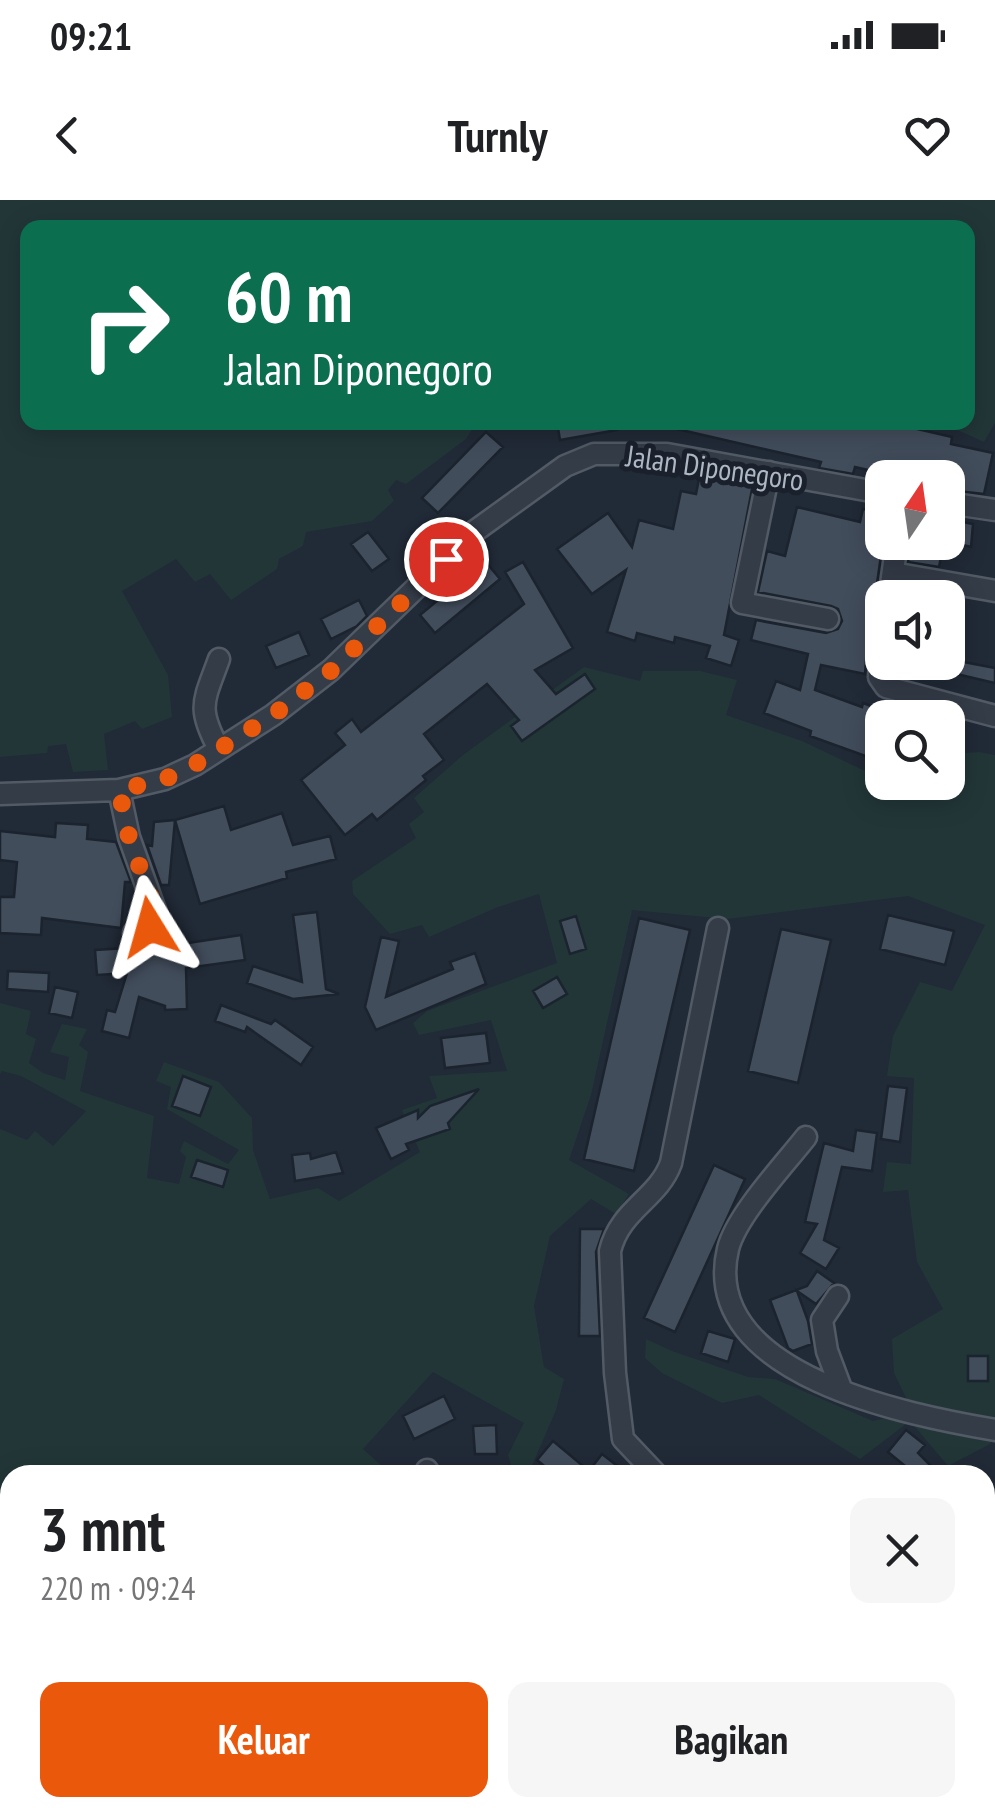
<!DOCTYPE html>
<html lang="id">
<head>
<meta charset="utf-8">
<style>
	:root { --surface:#fff; --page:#f6f6f6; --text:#202124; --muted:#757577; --accent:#ea580c }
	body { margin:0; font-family:"PT Sans Narrow",sans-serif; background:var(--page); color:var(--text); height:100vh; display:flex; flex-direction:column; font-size:38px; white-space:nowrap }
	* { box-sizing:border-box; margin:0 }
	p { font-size:32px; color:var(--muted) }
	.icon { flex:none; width:55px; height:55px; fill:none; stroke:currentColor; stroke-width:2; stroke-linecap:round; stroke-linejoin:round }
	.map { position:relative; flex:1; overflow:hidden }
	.drawer { position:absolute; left:0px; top:1265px; width:995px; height:352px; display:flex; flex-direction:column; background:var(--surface); border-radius:30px 30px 0 0; box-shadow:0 5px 25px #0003 }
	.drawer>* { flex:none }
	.guide { position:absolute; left:20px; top:20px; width:955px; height:210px; border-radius:20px; box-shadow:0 5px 25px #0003; background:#0b6e4f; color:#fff; overflow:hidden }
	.needle { width:65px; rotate:13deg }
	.fabs { position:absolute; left:865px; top:260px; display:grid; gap:20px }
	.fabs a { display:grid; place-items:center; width:100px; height:100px; border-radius:20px; background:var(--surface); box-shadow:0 5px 25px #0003; font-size:50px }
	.pin { position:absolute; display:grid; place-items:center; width:85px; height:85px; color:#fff; margin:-42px; border:5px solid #fff; border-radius:50%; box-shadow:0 2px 10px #0007 }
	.me { position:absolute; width:110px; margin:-55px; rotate:352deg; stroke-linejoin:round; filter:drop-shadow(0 0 8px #0008) }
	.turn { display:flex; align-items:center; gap:35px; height:210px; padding:0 40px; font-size:45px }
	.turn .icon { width:130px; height:130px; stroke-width:2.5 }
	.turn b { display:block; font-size:70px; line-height:85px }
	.round { display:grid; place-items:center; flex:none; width:105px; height:105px; border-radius:20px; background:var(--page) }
	.overview { display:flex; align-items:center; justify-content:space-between; height:170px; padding:0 40px }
	h1 { font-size:60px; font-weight:700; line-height:75px }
	.action { display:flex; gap:20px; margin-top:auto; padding:20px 40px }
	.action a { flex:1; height:115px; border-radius:20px; background:var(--accent); color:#fff; font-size:40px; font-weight:700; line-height:115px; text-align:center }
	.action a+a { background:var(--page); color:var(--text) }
	.status { display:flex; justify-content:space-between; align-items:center; height:70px; padding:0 50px; background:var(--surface); direction:ltr }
	.status svg { height:28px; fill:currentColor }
	header { display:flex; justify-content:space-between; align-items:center; height:130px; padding:0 40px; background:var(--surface); font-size:45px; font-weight:700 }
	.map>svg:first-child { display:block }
	.green { fill:#223638 }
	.building { fill:#424d5c; stroke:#1b232e; stroke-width:2.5 }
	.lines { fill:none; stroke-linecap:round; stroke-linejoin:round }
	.street-casing { stroke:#515a65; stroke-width:25 }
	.secondary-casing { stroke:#515a65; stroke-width:35 }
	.street { stroke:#343c48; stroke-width:20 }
	.secondary { stroke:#424b5b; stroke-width:30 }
	.route { stroke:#ea580c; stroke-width:18; stroke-dasharray:0 32.4 }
	.labels { text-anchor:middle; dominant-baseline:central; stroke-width:10; stroke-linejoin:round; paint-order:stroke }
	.street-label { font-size:30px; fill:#aeb7c4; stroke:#1a212c }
</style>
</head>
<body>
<div class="status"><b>09:21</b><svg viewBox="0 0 49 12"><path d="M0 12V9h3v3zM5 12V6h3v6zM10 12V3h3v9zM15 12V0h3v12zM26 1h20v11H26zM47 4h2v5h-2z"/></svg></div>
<header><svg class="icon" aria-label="back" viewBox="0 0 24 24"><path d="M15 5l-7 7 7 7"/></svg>Turnly<svg class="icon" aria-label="heart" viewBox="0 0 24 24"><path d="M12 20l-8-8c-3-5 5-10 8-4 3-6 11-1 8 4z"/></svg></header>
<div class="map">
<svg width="995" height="1617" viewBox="0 0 995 1617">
	<rect width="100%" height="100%" fill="#212a37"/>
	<path class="green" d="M0,0h995v223l-11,19 -42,-19 26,-1v-194h-940v194l448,1 -10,16 -60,45 -10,-4 -8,10 6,11 -22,20 -66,11 -3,14 -24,13 -2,10 -46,31 -21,-26 -15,8 -19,-23 -54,32 46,84 4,42 -30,12 -7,-8 -31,13 4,36 -35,2 -7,-28 -18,2 -1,7 -47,4z
		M584,467l56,14 3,-10h57l37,9 -11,35 76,26 80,38v3l44,11 6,-10 16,-1v-28l31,-2 16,3v676l-5,13 -42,22 -38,-45 -50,38 -101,-64 -37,8 -60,-30 -17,-15 1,-19 26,12 76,26 27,2 98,42 40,-9 -19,-39 -2,-34 51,-30 -26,-47 -9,-72 -25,2 4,-30 24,2 3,-86 -27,-2 6,-40 27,-54 32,9 33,-66 -77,-29 -181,23 -95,-9 -41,185 -22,65 60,34 -13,20 -25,-15 -41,37 -16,70 10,61 20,12 -8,31 -28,65h-14l-6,-20 16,-32 -91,-51 -70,77 29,26h-382v333h607l-8,9h-609v-688l27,11 8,-9 18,15 33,-35 -65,-35 -19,-5 -2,3v-71l31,8 -5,23 10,5 -7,24 14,10 22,7 4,-23 -19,-5 12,-28 25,5 -8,16 9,7 -8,39 74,25 -7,62 32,6 7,-27 -6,-6 4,-10 44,23 11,-14 -72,-41 4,-22 -15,-6 8,-19 55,20 33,36 1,32 17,49 48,-11 21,13 81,-49 -18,-42 35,-12 -8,-22 78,-5 -16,-51 -72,15 -6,-12 14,-12 130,-48 -18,-69 -41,13 -69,30 -7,-12 -32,9 -37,-40 -1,-13 64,-43 -7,-14 15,-12 -10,-14 49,-43z
		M985,1519l10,11v87h-102v-9h92z"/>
	<path class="building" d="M557,222h59l1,8 -57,10z
		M678,222h209l65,15 -1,7 42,9 -9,41 -36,-4v-12h-45l-48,-11 -2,7 -34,-6 2,-6 -144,-33z
		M486,232l17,15 -65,66 -16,-15z
		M700,274l53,10 -29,151 15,5 -8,26 -25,-8 4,-12 -35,-9 -1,6 -37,-10 -2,8 -28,-9 19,-62 -34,24 -35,-45 51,-36 24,34 7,-27 34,9 8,-38 15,3z
		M797,307l63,15 3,-13 19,4 1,29 -8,55 7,13v8l-14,16 -3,40 -44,-9 -6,25 47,17 1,-4 19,7v52l-72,-26 1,-5 -47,-18 12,-32 24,9 8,-36 -57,-14 5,-20 70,13 12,-4 4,-8 -4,-12 -7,-3 -73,-14 9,-41 18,5z
		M948,319l25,5 -2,23 -23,-6z
		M368,332l21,27 -17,12 -21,-27z
		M911,342h33l-5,25 -31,-5z
		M485,361l15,18 -65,54 -15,-18z
		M523,362l50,86 -38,22 21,24 29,-20 10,15 -73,52 -11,-15 8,-6 -32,-36 -63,50 20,26 -21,16 3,4 -49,40 -5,-6 -27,21 -44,-55 44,-35 -10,-12 17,-14 9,13 163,-128 -19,-32z
		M359,400l8,16 -10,10 -26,13 -10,-20z
		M299,432l10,23 -33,13 -10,-22z
		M948,459l47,9v15l-47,-11z
		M224,606l7,24 51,-17 11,32 37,-9 6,23 -50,13 1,6 -87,26 -25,-84z
		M175,620l-6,65h-8l-14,-40 5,1 2,-24z
		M56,623l32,2 -1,14 29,3 15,40h-6l-4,46 -79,-10 -1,17 -41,-2v-36h14l3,-35 -17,-2v-29l55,6z
		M317,712l9,77 13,5 -46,5 -46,-16 6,-17 49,16 -9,-67z
		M888,715l66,16 -9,34 -65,-16z
		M576,716l10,33 -16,5 -10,-33z
		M639,718l51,12 -56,241 -50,-12z
		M781,729l50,11 -33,143 -50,-12z
		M241,735l4,25 -59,8 1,41 -22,1v-4l-26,-9 -10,41 -27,-7 5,-21 8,2 12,-39 -30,2 -2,-25 80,-5z
		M381,737l18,4 -13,56 67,-28 -3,-7 25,-9 11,31 -110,46 -11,-23z
		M8,771l41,2 -1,19 -41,-3z
		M557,777l10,17 -24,14 -10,-17z
		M55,787l23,5 -6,26 -23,-5z
		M221,805l50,19 4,-4 38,27 -12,18 -54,-38 -2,5 -30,-11z
		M486,833l4,30 -45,5 -4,-30z
		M183,876l28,11 -11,29 -28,-10z
		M888,886l19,2 -7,54 -19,-3z
		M479,889l-31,34 2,6 -44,15 3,6 -18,9 -15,-31 42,-18v8l12,-12z
		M856,930l21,3 -5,38 -30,-4 -18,73 15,8 -13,21 -26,-16 17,-29 -12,-2 19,-79 29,8z
		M336,952l7,21 -48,8 -3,-26 18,-2 1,6z
		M197,960l31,10 -5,17 -32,-10z
		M714,965l31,14 -70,153 -31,-14z
		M580,1029h24l-8,23 4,84h-21z
		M817,1071l17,12 -18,21 -19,-13 11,30 4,23 -19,7 -5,-3 -18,-48 37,-14z
		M708,1131l27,8 -7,23 -27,-9z
		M968,1156h20v25h-20z
		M444,1196l11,23 -41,20 -11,-23z
		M496,1225l1,29h-22l-2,-28z
		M906,1230l19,15 -7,8 22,22h-24l-28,-23z
		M553,1241l36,30 13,-17 27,21h-74l-18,-15z"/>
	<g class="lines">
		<defs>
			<path id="street" d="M769,272l-27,131 86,16
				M948,303l47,7
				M893,373l102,18
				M889,398l8,-56
				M882,436l-3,41 7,10 109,29
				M219,459c-15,42 -23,48 0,90
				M119,590l10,47 26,73 -5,17 -16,6
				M0,594l119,-4 46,-11 30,-14 78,-50 58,-45 144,-139 90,-65 29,-12h73l215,39
				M806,937c-22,28 -70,79 -78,112 -30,126 181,166 267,181
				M838,1096l-16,24 5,31 15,40
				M427,1270l3,5
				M657,1275l-34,-36 -8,-66 -5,-122c10,-42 48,-52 61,-88l47,-235"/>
			<path id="secondary" d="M985,1395l10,-4
				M635,1617l9,-9
				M669,1617l11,-9"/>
		</defs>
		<use href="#street" class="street-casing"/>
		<use href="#secondary" class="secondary-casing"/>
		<use href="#street" class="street"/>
		<use href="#secondary" class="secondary"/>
	</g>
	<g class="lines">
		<path class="route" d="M150,727l5,-17 -26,-73 -10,-47 46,-11 29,-14 79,-50 59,-45 114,-111"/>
	</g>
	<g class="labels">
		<g class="street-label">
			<text transform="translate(715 267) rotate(8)">Jalan Diponegoro</text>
		</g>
	</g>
</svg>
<div class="fabs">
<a><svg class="needle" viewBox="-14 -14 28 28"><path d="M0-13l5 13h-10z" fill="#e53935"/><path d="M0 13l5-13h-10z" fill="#757577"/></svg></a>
<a><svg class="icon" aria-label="sound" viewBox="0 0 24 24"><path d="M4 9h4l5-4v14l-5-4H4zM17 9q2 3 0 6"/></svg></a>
<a><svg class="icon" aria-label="search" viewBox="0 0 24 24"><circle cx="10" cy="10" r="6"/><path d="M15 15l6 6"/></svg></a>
</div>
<div class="pin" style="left:446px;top:359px;background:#d93025"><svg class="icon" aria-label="arrive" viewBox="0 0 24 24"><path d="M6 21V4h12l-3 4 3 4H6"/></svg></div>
<svg class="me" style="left:150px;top:727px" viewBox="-20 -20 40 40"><path d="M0-17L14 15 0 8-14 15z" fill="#ea580c" stroke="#fff" stroke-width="4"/></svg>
<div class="guide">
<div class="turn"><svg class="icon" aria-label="right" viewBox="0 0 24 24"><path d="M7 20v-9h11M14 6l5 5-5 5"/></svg><div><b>60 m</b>Jalan Diponegoro</div></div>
</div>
<section class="drawer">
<div class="overview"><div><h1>3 mnt</h1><p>220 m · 09:24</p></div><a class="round"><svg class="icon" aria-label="close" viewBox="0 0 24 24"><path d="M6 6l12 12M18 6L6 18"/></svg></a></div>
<div class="action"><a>Keluar</a><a>Bagikan</a></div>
</section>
</div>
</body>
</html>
